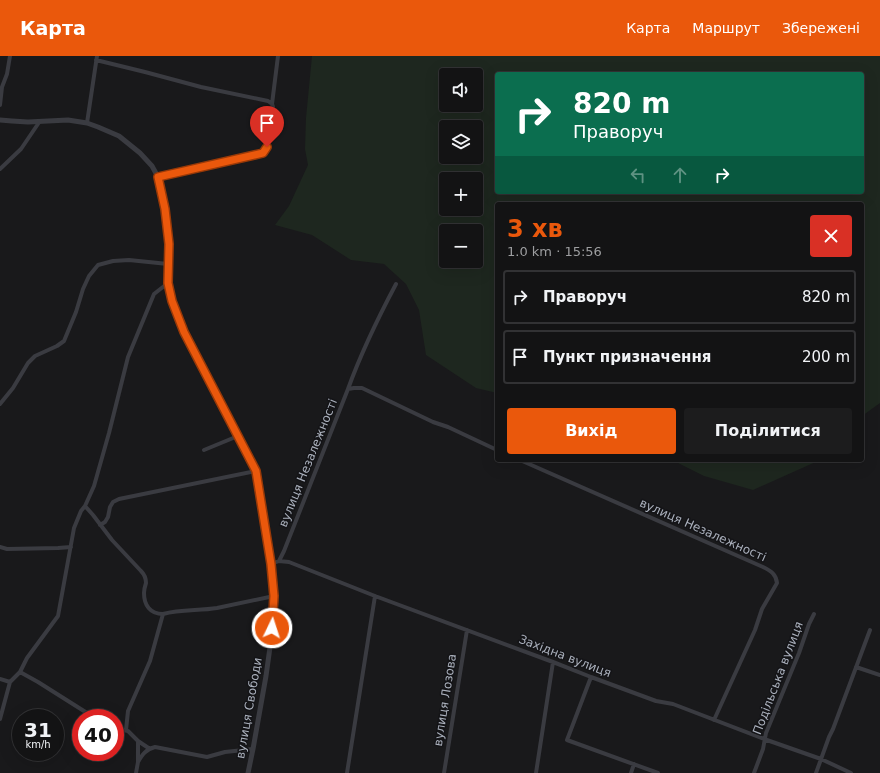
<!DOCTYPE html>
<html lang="uk">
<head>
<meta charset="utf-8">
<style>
	:root { --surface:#131314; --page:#1c1c1d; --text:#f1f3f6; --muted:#9d9ea0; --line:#323234; --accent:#ea580c }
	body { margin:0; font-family:"DejaVu Sans",sans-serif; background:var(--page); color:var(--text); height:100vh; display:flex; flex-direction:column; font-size:15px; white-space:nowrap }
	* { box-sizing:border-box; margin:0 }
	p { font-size:13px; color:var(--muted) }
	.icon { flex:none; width:22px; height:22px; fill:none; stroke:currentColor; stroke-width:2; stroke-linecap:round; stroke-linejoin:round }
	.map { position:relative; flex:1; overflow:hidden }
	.side { position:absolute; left:495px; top:146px; width:369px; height:260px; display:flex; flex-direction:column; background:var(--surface); border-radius:4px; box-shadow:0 4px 16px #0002,0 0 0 1px var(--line) }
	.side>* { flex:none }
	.top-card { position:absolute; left:495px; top:16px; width:369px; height:122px; border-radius:4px; box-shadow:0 4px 16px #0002,0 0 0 1px var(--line); background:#0b6e4f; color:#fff; overflow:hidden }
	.controls { position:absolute; left:439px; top:12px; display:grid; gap:8px }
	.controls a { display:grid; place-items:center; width:44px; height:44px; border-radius:4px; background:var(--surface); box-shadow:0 4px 16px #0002,0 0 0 1px var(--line); font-size:20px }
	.speed { position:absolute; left:12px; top:653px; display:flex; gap:8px; font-size:20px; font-weight:700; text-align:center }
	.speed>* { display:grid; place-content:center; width:52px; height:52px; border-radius:50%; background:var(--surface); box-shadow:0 4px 16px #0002,0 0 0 1px var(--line); line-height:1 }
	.speed small { font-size:10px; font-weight:400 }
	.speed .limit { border:6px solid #d22; background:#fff; color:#111 }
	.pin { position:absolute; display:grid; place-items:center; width:34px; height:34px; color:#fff; margin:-41px -17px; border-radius:50% 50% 50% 0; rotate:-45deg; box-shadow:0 0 4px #0007 }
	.pin .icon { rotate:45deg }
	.me { position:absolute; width:44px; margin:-22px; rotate:4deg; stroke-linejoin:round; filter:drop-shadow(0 0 3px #0008) }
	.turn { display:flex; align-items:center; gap:14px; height:84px; padding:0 12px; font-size:18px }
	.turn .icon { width:52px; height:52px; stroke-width:2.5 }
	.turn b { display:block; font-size:28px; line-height:34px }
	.lanes { display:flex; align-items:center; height:38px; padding:0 12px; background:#0003; justify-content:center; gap:20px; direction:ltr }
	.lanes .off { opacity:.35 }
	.round { display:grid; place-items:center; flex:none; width:42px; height:42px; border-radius:4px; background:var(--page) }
	.head { display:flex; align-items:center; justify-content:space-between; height:68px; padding:0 12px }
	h1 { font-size:24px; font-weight:700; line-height:30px; color:var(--accent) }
	.primary-button { display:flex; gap:8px; margin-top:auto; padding:8px 12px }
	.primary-button a { flex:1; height:46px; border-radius:4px; background:var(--accent); color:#fff; font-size:16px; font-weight:700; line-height:46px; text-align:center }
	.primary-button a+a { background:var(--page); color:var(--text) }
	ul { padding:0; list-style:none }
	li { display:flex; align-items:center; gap:12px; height:54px; margin:0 8px 6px; padding:0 4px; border:2px solid var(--line); border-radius:4px }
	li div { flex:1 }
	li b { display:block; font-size:15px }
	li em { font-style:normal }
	header { display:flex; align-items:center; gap:24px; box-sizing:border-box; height:56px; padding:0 20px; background:var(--accent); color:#fff }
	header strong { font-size:19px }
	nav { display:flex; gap:22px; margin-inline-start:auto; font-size:14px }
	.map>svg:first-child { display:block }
	.green { fill:#1e271f; fill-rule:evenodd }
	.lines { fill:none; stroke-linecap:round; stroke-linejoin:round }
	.minor { stroke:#3a3b41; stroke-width:4 }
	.tertiary { stroke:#3a3b41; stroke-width:5 }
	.route-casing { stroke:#983908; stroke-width:10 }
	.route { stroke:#ea580c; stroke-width:7 }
	.labels { text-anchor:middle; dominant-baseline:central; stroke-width:3; stroke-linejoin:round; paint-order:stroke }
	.street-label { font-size:12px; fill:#aab0bc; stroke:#141417 }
</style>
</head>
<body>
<header>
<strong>Карта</strong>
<nav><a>Карта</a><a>Маршрут</a><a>Збережені</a></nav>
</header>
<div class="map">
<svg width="880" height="717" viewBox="0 0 880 717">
	<rect width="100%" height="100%" fill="#19191b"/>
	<path class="green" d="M312,0h568v347l-18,13v-212h-365v189l-21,-5 -50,-33 -7,-45 -13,-26 -22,-20 -33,-4 -39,-25 -37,-10 14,-19 19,-41 -3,-16 1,-31zM497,18h365v118h-365zM446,19h30v30h-30zM446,71h30v30h-30zM446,123h30v30h-30zM446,175h30v30h-30z
		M672,404h148l-67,30 -49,-14z"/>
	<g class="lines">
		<path class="minor" d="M96,4l49,12 56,15 67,14 4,3
			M0,49l2,-18 5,-13 3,-18
			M87,67l10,-67
			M0,113l21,-20 19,-28
			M158,121l105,-24 4,-6 6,-40 -1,-3 6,-48
			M348,333c13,-36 30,-71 48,-105
			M0,348l13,-16 15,-25 7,-7 22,-10 7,-5 12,-29 7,-23 6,-13 9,-11 15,-4 16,-1 39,4
			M204,394l34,-14
			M520,404l243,107c8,4 13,7 14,16l-15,26 -7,21 -41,90
			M85,450l8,9 19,25 29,31c3,3 5,7 5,12 -1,3 -2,6 -2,10 0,12 6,21 19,21
			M100,469l5,-3 3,-5 2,-10 3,-5 6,-3 137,-28
			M0,491l7,2 51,-1 13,-1
			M279,505l5,-10 64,-162 6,-1h8l71,34 15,5 49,23
			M271,508l8,-3 10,1 86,34 178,66 38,15 65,24 17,3 91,35 57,20 30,14
			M856,611l24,8
			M20,616l18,10 57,36
			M591,621l-24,63 91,33
			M0,623l10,3
			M0,663l10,-37 10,-10 7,-14 31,-42 16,-88 7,-17 4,-5 9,-20 15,-53 19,-76 26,-63 14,-11
			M115,672l13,3 10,10v21l-2,11
			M126,674l2,-19 22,-50 13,-47c18,-5 36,-3 54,-6l57,-12
			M138,685l12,8
			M138,706c4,-7 8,-13 17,-15l52,10 18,-5 28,-3
			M347,717l28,-177
			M444,717l23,-143
			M536,717l17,-111
			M631,717l3,-9
			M754,717l9,-24 3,-16 33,-80 10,-29 5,-10
			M816,717l13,-36 4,-8 37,-99"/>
		<path class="tertiary" d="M0,64l12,1 16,1 40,-2 19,3 11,4 21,9 21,17 12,13 6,11 7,32 4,35 -1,39 4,18 12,31 72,139 15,93 3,32 -3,44 -5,36 -13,73 -5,24"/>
	</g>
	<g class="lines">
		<defs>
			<path id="route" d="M267,91l-4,6 -105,24 7,32 4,35 -1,39 4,18 12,31 72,139 15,93 3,32 -2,32"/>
		</defs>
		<use href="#route" class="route-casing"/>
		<use href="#route" class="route"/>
	</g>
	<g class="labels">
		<g class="street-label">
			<text transform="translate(308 407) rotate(-68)">вулиця Незалежності</text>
			<text transform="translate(703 474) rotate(24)">вулиця Незалежності</text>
			<text transform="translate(565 600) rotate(21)">Західна вулиця</text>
			<text transform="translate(778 622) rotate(-69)">Подільська вулиця</text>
			<text transform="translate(445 644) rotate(-81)">вулиця Лозова</text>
			<text transform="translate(249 652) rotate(-80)">вулиця Свободи</text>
		</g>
	</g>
</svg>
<div class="controls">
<a><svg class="icon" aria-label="sound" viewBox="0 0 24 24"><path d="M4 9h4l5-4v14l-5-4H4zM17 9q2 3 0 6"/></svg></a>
<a><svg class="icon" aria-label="layers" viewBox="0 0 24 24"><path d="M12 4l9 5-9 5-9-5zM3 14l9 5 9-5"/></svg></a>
<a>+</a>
<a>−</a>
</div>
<div class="speed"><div>31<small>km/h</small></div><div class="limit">40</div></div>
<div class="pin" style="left:267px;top:91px;background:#d93025"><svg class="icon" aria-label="arrive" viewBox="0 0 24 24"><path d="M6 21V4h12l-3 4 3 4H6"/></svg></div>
<svg class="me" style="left:272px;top:572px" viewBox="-20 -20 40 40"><circle r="17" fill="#ea580c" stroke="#fff" stroke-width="3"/><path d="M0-11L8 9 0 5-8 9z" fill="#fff"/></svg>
<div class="top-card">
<div class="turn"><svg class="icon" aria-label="right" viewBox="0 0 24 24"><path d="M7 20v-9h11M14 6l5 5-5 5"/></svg><div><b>820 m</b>Праворуч</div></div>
<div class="lanes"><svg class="icon off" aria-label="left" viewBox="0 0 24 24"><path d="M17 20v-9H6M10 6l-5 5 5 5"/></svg><svg class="icon off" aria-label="ahead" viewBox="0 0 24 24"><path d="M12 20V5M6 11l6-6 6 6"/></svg><svg class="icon" aria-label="right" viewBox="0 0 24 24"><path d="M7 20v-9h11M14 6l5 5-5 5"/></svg></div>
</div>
<section class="side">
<div class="head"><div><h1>3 хв</h1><p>1.0 km · 15:56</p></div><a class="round" style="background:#d93025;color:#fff"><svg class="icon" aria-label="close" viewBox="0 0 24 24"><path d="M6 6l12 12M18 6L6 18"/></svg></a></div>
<ul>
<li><svg class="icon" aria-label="right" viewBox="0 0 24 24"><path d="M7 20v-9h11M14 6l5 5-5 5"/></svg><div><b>Праворуч</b></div><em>820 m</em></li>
<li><svg class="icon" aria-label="arrive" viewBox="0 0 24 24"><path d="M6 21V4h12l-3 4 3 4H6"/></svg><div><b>Пункт призначення</b></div><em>200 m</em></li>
</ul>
<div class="primary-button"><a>Вихід</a><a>Поділитися</a></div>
</section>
</div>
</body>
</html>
